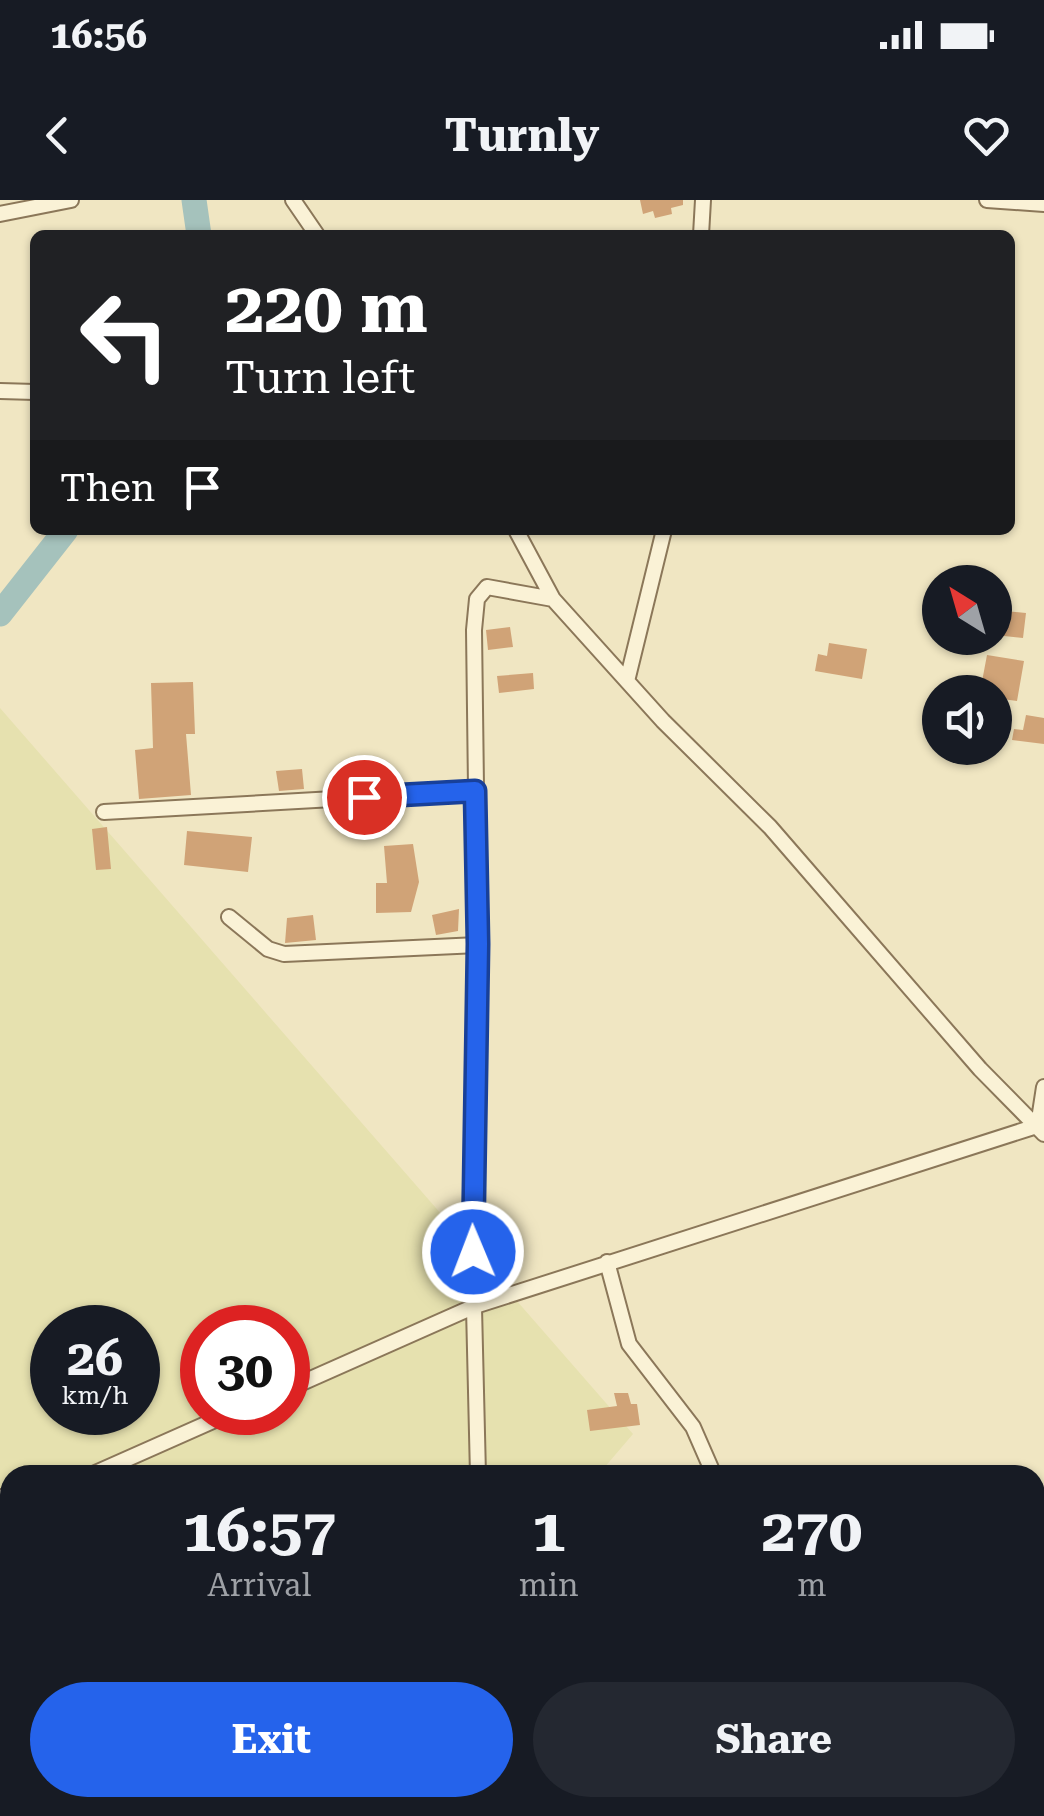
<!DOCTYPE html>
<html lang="en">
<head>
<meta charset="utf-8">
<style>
	:root { --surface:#171b24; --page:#242831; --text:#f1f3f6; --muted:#9ea1a6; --accent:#2563eb }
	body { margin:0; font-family:"Roboto Serif",serif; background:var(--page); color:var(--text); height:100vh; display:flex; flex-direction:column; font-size:38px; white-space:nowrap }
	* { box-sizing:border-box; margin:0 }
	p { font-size:32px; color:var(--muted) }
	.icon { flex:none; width:55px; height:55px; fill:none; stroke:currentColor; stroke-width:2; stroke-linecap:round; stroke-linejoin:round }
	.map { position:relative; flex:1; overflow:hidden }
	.drawer { position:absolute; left:0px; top:1265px; width:1045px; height:352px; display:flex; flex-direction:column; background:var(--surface); border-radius:30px 30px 0 0; box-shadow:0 2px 8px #0004 }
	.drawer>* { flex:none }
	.hud { position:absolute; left:30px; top:30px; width:985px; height:305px; border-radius:15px; box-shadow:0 2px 8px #0004; background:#202124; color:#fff; overflow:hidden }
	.needle { width:65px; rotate:323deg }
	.fabs { position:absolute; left:922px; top:365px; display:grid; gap:20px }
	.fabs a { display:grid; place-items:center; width:90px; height:90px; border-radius:50%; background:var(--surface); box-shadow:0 2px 8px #0004; font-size:50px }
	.speed { position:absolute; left:30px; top:1105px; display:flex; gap:20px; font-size:50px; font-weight:700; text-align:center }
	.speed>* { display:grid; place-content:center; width:130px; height:130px; border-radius:50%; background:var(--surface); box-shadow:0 2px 8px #0004; line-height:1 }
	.speed small { font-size:25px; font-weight:400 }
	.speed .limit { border:15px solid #d22; background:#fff; color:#111 }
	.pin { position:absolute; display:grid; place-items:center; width:85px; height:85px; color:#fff; margin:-42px; border:5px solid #fff; border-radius:50%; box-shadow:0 2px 10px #0007 }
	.me { position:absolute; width:110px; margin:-55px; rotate:359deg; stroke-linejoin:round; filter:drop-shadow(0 0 8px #0008) }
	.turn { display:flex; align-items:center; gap:35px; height:210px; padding:0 30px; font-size:45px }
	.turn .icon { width:130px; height:130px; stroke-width:2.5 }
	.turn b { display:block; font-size:70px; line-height:85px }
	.then { display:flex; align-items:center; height:95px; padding:0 30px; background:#0003; gap:20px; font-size:38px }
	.eta { display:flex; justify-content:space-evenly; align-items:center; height:170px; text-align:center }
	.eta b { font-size:60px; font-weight:700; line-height:70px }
	.button { display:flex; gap:20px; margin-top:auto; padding:20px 30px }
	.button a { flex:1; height:115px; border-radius:60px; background:var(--accent); color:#fff; font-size:40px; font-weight:700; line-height:115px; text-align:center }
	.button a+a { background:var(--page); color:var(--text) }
	.status { display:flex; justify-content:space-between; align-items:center; height:70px; padding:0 50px; background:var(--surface); direction:ltr }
	.status svg { height:28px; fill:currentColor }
	header { display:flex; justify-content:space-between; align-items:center; height:130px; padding:0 30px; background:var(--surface); font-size:45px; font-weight:700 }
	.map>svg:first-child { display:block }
	.farmland { fill:#e6e1af; fill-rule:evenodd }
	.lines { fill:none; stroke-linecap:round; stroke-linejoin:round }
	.river { stroke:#a5c2bc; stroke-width:25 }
	.building { fill:#d0a377 }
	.street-casing { stroke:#8b7759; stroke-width:18 }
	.street { stroke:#faf2d6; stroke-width:14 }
	.route-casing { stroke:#184099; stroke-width:25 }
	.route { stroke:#2563eb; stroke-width:18 }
</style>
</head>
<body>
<div class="status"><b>16:56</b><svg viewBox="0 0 49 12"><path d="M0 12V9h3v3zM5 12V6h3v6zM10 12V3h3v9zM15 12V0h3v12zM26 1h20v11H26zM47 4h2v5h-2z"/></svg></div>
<header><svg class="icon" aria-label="back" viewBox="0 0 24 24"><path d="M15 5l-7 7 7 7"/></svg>Turnly<svg class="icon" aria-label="heart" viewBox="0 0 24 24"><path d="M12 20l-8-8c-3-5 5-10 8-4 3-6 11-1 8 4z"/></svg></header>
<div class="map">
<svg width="1044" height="1616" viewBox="0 0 1044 1616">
	<rect width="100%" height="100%" fill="#f0e6c2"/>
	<path class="farmland" d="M0,508l633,726 -35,41h-588v333h297l-7,8h-300zM52,1128h86v84h-86zM202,1128h86v84h-86z"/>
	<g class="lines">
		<path class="river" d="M194,0l5,35
			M0,414l66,-84"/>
	</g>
	<path class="building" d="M640,0h43v5l-12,3 1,6 -17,4 -2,-7 -10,3z
		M995,410l31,3 -3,25 -28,-3z
		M510,427l3,20 -25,3 -2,-20z
		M829,443l38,6 -5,30 -47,-8 3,-17 9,2z
		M987,455l37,6 -7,40 -22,-3v-6h-15z
		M533,473l1,16 -35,4 -2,-17z
		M193,482l2,52h-9l5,61 -52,4 -4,-49 18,-2 -2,-65z
		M1026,515l18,3v26l-32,-4 2,-11 9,1z
		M302,569l2,20 -25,2 -3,-20z
		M107,627l4,42 -15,1 -4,-41z
		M187,631l65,6 -4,35 -64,-7z
		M413,644l6,38 -8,30 -35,1v-30h11l-3,-37z
		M459,709l-1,22 -22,4 -4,-20z
		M313,715l3,25 -31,3 2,-25z
		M614,1193h14l3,11h6l3,21 -50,6 -3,-21 30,-4z"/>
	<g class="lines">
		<defs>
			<path id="street" d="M293,0l24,35
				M987,0l57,4
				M0,14l71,-14
				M701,35l2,-35
				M0,191l35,1
				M516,330l37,69 110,122 107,106 210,242 64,65
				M627,481l37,-151
				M104,612l371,-21
				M229,717l39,32 16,5 194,-9
				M1038,926l6,-39
				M607,1062l22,82 64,83 21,48
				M288,1189l187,-83 568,-182
				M91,1275l142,-63
				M478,1275l-6,-251 6,-279 -4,-315 3,-31 10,-12 66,12
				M0,1297l10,-1
				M489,1608v8
				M971,1616l2,-8"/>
		</defs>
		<use href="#street" class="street-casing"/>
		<use href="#street" class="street"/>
	</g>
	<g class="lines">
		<defs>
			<path id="route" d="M364,597l111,-6 3,153 -5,308"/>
		</defs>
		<use href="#route" class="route-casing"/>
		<use href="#route" class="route"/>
	</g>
</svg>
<div class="fabs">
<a><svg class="needle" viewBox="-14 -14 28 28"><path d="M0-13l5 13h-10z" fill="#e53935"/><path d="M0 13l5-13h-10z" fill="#9ea1a6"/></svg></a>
<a><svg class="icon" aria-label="sound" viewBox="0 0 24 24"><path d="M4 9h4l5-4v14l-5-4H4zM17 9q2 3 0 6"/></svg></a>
</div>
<div class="speed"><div>26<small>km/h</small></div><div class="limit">30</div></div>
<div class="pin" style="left:364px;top:597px;background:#d93025"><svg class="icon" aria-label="arrive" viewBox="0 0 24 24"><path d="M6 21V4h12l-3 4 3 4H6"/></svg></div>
<svg class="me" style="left:473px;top:1052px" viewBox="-20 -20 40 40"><circle r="17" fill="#2563eb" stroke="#fff" stroke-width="3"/><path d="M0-11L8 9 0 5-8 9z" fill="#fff"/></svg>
<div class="hud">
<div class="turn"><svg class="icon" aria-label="left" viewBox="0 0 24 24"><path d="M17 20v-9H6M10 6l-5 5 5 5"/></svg><div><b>220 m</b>Turn left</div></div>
<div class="then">Then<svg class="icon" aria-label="arrive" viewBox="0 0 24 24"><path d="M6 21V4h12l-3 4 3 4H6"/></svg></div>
</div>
<section class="drawer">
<div class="eta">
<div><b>16:57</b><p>Arrival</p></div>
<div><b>1</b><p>min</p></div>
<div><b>270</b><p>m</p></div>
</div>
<div class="button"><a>Exit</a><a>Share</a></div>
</section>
</div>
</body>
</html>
